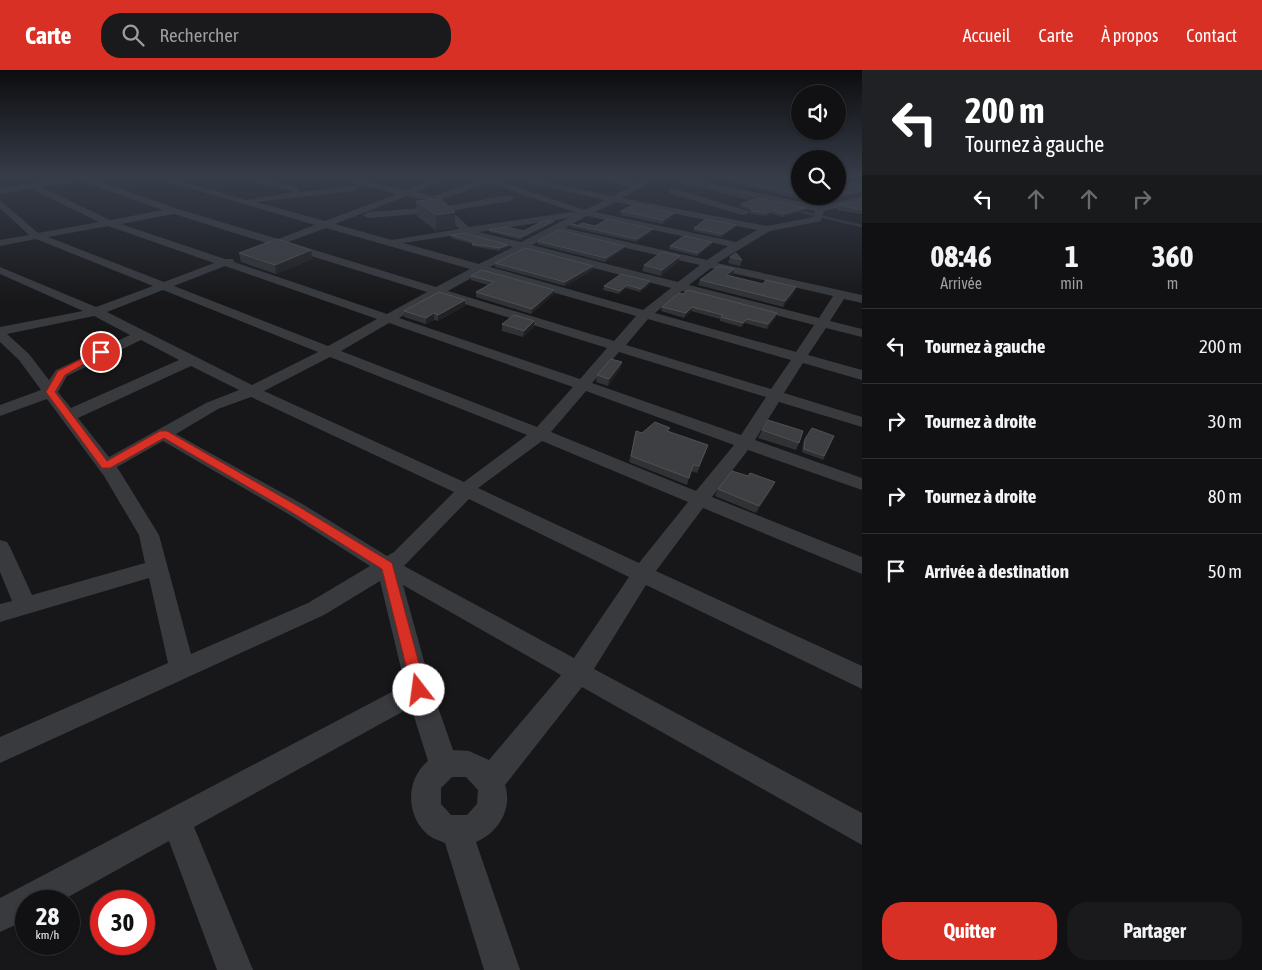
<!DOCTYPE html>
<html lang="fr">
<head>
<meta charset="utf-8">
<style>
	:root { --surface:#111113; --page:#1a1a1c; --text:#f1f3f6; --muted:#9c9da0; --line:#303133; --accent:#d93025 }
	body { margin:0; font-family:"Asap Condensed",sans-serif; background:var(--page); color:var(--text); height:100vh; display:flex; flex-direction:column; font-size:19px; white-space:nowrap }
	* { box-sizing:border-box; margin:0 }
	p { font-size:16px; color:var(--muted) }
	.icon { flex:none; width:28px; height:28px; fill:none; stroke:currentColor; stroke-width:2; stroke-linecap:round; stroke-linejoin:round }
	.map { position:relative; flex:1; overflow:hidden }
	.details { display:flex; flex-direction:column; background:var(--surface); width:400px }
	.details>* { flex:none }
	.hud { background:#202124; color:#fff; overflow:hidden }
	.tools { position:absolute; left:791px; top:15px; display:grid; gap:10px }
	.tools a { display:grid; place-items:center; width:55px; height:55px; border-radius:50%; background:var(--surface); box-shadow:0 1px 4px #0004,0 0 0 1px var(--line); font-size:25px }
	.speed { position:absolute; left:15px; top:820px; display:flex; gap:10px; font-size:25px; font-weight:700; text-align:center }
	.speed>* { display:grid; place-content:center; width:65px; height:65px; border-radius:50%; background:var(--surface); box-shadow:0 1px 4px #0004,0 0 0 1px var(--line); line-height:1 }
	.speed small { font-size:12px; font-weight:400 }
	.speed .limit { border:8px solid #d22; background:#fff; color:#111 }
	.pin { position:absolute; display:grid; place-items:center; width:42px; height:42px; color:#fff; margin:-21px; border:2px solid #fff; border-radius:50%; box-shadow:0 1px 5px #0007 }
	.me { position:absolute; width:55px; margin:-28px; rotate:345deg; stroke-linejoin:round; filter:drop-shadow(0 0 4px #0008) }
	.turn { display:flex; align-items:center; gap:18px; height:105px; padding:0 20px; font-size:22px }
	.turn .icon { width:65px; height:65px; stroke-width:2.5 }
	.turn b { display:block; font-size:35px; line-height:42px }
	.lanes { display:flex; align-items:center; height:48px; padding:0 20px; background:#0003; justify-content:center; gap:25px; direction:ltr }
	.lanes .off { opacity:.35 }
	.eta { display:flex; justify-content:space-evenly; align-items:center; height:85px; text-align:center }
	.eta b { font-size:30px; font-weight:700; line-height:35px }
	.button { display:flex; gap:10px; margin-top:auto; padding:10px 20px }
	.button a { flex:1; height:58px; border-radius:20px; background:var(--accent); color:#fff; font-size:20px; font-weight:700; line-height:58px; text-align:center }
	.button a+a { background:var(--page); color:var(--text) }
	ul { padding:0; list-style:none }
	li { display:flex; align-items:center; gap:15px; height:75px; padding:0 20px; border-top:1px solid var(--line) }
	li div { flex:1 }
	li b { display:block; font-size:19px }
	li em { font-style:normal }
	header { display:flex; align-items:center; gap:30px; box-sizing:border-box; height:70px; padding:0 25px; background:var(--accent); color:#fff }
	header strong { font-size:24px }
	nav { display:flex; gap:28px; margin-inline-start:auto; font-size:18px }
	.search { width:350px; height:45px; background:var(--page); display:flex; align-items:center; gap:12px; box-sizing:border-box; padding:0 18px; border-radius:20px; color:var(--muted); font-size:19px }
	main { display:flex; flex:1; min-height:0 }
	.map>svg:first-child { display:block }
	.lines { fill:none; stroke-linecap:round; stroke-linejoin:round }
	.stream { stroke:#2d373d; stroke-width:2.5 }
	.minor { fill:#383a3e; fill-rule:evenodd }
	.wall { fill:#303234 }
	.shaded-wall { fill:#212123 }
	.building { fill:#3d3f42; stroke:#4e5155 }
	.route { fill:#d93025; stroke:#8d1f18 }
</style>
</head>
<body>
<header>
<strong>Carte</strong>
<div class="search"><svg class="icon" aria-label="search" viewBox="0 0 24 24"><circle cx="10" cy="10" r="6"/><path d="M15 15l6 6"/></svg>Rechercher</div>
<nav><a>Accueil</a><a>Carte</a><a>À propos</a><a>Contact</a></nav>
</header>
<main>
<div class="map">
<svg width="862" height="900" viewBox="0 0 862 900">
	<rect width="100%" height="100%" fill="#171719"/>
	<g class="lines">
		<path class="stream" d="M644,106l22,2 93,23
			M794,140l68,16"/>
		<path class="minor" d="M77,106h7l94,33 100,30 37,-14 -167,-49h14l85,24 48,-8 -61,-16h15l50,12v4l58,-6v4l-3,1 -98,11 69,19 72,-27 -73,-18h16l66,14 36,-14h12l-38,16 17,4 46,-16 -7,-4 21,1 3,3 89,30 20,-10 -85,-19 4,-3 88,18 18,-9 -45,-11h17l35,7 13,-7h27l143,30 42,-10v6l-38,9 -3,10 -51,10 -53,32 145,32v8l-18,-4 -14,22 32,8v8l-36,-9 -18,27 54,15v10l-59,-17 -19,30 78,24v10l-83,-25 -24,38 107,38v12l-114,-40 -36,47 150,60v17l-159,-66 -47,63 206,95v23l-216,-104 -52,84 268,144v32l-280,-158 -77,98c8,24 -7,48 -29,57l44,128h-36l-39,-127c-7,-3 -15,-5 -20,-11 -20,-20 -18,-54 3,-71l-17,-54 -217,120 59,143h-36l-48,-129 -108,60h-35v19l-26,12v-34l405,-213 -25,-104 -56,34 -324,148v-26l168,-74 -19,-85 -149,44v-18l12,-3 -12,-29v-32l7,2 3,5 22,48 113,-32 -6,-28 -35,-59 -57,-77 -47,17v-11l41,-15 -22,-30 -19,-18v-15l83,-16 -83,-37v-7l96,40 57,-21 -117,-47 -36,7v-6l29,-5 -29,-27v-8l38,33 61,-11 -64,-31 -1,-3 -34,6v-6zM660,107l155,34 -1,6 -47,9 -145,-28zM80,111l83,29 -53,10 -69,-33zM488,113l90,30 -6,-1 -103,15 -18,-16 59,-10 4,-3 -4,-3 -64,11 -6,-6zM407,126l24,5 6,6 -69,5 -5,3 5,3 74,-6 17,17 -67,11 -57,-16zM615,132l142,28 -21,12 -141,-30zM174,144l96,30 1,2h8l148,46 -40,22 -153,-52 -1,-3h-8l-104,-35zM587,146l141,30 -21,14 -142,-32zM568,148l-47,24 -42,-10zM108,156l106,37 -50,19 -116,-45zM326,158l144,41 -34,18 -148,-45zM557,162l143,33 -22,17 -146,-37zM464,164l49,13 -34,17 -76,-21zM524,180l147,38 -28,22 -153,-43zM225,196l152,53 -49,27 -154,-60zM711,198l122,28 -14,22 -130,-33zM482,202l154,44 -22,25 -166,-50zM163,220l155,62 -66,33 -145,-73zM682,221l132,34 -18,27 -141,-39zM439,226l168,52 -27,31 -181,-61zM94,246l36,19 -74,35 -7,10 -20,-26 -22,-20zM648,249l143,41 -20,29 -145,-44zM389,253l184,64 -36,40 -196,-76zM141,270l38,20 -108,48 -13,-16 9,-16zM619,282l147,45 -25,38 -149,-52zM330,287l197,78 -63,47 -200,-91zM191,296l48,24 -33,13 -97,54 -31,-39zM586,321l148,54 -38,46 -145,-59zM251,327l203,95 -60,60 -7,4 -83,-51 -128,-71 42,-25zM163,371l127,74 80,51 -62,37 -117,51 -32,-119 -42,-68zM542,371l146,61 -49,61 -161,-75zM469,429l160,78 -55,81 -170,-92zM403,515l158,90 -72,85 -20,-9 -16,-1 -21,-60zM452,707h14l12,13 -1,14 -10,11h-16l-10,-11v-16z
			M787,107h13v6l-13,-2z
			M838,108l24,5v6l-24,-6z
			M672,118l76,23 2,2 -8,2 -73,-22v-4z"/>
	</g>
	<path class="wall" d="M701,106h84l15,6v14h38l1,-15 23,5v9l-42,9z
		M839,106h23v5z
		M862,130v14l-25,-4 2,-5z
		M416,131l39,11v16l-19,3 -19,-15z
		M741,134l64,4 -1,3 -21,6 -11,-3 -6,2 -15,-2 -2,-4 -9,-3z
		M621,141l53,2 -1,4 -10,7 -43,-9z
		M553,153l-32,17 -32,-8v-2l35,1z
		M571,154l7,2 74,3v3l-16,10 -66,-15z
		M694,158h41l-14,9 -28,-6z
		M451,165l57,13 -8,3 -28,-5v-2l-21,-6z
		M538,171l86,8 -19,13 -68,-18z
		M712,174l-15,12 -28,-7 1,-3z
		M311,180l1,9 -36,15 -35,-12 -2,-9z
		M680,186l-2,6 -17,14 -19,-5 2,-6z
		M730,187l12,3 -2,6 -12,-3z
		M495,193l98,3v4l-28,16 -70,-19z
		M733,205l-2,1 63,17 -11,14 -85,-22 2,-5z
		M471,206l83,14v4l-23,20 -55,-17v-5l12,-7 -17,-5z
		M650,214l-10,8 -14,-4 -7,6 -16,-4 1,-4z
		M679,223l97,24 -9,12 -22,-6 -4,4 -21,-6v-2l-29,-8 -7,7 -23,-7 1,-4z
		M465,236l-27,15 -4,-1 -8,4 -22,-7v-6z
		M502,254l32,3 -11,10 -21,-6z
		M622,292l-2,7 -12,17 -12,-4 1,-7z
		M762,360l37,13 -3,7 -38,-12z
		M636,361l6,2 27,-2 37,20 -9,22 -6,-2 -4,14 -58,-23z
		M834,366l-11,24 -21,-8 1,-9 2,-4z
		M748,406l27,6 -3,7 -16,24 -41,-17 3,-7z"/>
	<path class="shaded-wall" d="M862,121v4l-42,9 2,-4z
		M805,138l-1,3 -21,6 1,-3z
		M773,141l-1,3 -6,2 1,-3z
		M455,142v16l-19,3v-16z
		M674,143l-1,4 -10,7v-4z
		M554,151l-1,2 -32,17v-3z
		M736,155l-1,3 -14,9 1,-3z
		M652,159v3l-16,10 1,-3z
		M712,172v2l-15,12 1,-3z
		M508,175v3l-8,3v-3z
		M625,176l-1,3 -19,13 1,-4z
		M311,180l1,9 -36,15 -1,-9z
		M680,186l-2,6 -17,14 1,-6z
		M593,196v4l-28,16v-4z
		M734,199l-1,6 -8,6 1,-6z
		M650,211v3l-10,8 1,-3z
		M627,215l-1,3 -7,6 1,-3z
		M796,217l-2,6 -11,14 2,-6z
		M554,220v4l-23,20 1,-5z
		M465,230v6l-27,15v-6z
		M692,237l-1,4 -7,7 2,-5z
		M434,243v7l-8,4v-6z
		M777,243l-1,4 -9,12 1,-5z
		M747,249l-2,4 -4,4 2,-4z
		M534,251v6l-11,10 1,-6z
		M622,292l-2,7 -12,17 1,-7z
		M775,412l-3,7 -16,24 3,-7z"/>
	<path class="building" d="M719,106h66l15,6v13z
		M838,106l1,5 23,5v5l-40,9 -16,-4h32z
		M759,128l46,10 -21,6 -11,-3 -6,2 -15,-2 -2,-4 -9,-3z
		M441,129l14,13 -19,3 -20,-14z
		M862,130v10l-23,-5z
		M635,134l39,9 -11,7 -42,-9z
		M608,149l44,10 -15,10 -66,-15 7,2 4,-3 13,3z
		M706,149l30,6 -14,9 -28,-6z
		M543,151h11l-33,16 -32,-7 17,-3 18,4z
		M558,160l67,16 -19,12 -68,-17z
		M464,163l44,12 -8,3 -28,-4 3,-2 -24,-7z
		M684,166l28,6 -14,11 -28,-7z
		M277,169l34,11 -36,15 -36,-12z
		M525,178l68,18 -28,16 -70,-19z
		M662,182l18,4 -18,14 -18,-5z
		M736,183l6,7 -12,-3z
		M719,196l15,3 -8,6 37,9 3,-4 30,7 -11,14 -85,-21z
		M482,200l72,20 -22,19 -56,-17 18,-10 -23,-6z
		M621,204l29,7 -9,8 -14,-4 -7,6 -16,-5z
		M688,220l89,23 -9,11 -21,-5 -4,4 -22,-6 2,-2 -31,-8 -6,6 -24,-6 17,-14 4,1z
		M439,222l26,8 -27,15 -4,-2 -8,5 -22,-7z
		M514,245l20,6 -10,10 -22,-7z
		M611,289l11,3 -13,17 -12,-4z
		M768,350l35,11 -4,12 -37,-13z
		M655,352l15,6 -3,3 41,14 -9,21 -6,-1 -4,13 -58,-22 5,-25 6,2z
		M812,358l22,8 -10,20 -20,-7 1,-10z
		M732,401l16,5 2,-3 25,9 -16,24 -41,-17z"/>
	<linearGradient id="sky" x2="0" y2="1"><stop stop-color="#0d0d0e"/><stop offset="0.46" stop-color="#363c49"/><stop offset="1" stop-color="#363c49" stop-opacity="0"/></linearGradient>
	<rect width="862" height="232" fill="url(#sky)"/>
	<path class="route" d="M99,280l6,2 -40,23 -10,17 52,69 53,-30h7l134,77 91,55 34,127 -2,5 -5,1 -5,-1 -2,-5 -30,-121 -89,-56 -129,-75 -54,30h-8l-56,-76 12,-21z"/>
</svg>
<div class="tools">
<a><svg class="icon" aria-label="sound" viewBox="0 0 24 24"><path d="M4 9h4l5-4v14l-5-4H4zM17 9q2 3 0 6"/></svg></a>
<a><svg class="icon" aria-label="search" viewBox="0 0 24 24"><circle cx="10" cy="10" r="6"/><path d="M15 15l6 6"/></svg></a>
</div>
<div class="speed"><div>28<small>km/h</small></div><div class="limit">30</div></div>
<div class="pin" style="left:101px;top:282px;background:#d93025"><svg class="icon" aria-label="arrive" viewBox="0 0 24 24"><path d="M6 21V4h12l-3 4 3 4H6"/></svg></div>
<svg class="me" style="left:419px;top:620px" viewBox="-20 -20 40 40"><circle r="19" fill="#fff"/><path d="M0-13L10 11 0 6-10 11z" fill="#d93025"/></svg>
</div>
<section class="details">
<div class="hud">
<div class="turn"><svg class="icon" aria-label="left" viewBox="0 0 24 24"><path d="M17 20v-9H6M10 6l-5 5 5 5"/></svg><div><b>200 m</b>Tournez à gauche</div></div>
<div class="lanes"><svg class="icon" aria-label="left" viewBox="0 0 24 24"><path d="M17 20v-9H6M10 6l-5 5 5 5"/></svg><svg class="icon off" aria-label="ahead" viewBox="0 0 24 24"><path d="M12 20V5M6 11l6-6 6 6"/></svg><svg class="icon off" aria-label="ahead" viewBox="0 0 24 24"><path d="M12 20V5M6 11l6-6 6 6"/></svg><svg class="icon off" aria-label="right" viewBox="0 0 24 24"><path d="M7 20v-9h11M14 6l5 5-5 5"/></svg></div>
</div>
<div class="eta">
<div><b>08:46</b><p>Arrivée</p></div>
<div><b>1</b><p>min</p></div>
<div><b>360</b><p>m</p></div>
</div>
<ul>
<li><svg class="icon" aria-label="left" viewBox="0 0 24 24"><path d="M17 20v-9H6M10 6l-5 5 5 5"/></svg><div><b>Tournez à gauche</b></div><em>200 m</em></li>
<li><svg class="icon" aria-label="right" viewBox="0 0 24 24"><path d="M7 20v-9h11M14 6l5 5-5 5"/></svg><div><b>Tournez à droite</b></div><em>30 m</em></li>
<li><svg class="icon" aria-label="right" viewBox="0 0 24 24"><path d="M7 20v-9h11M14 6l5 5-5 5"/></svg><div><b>Tournez à droite</b></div><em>80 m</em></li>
<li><svg class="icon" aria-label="arrive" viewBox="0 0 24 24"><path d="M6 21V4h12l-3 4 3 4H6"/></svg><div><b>Arrivée à destination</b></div><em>50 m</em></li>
</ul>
<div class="button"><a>Quitter</a><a>Partager</a></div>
</section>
</main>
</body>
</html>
